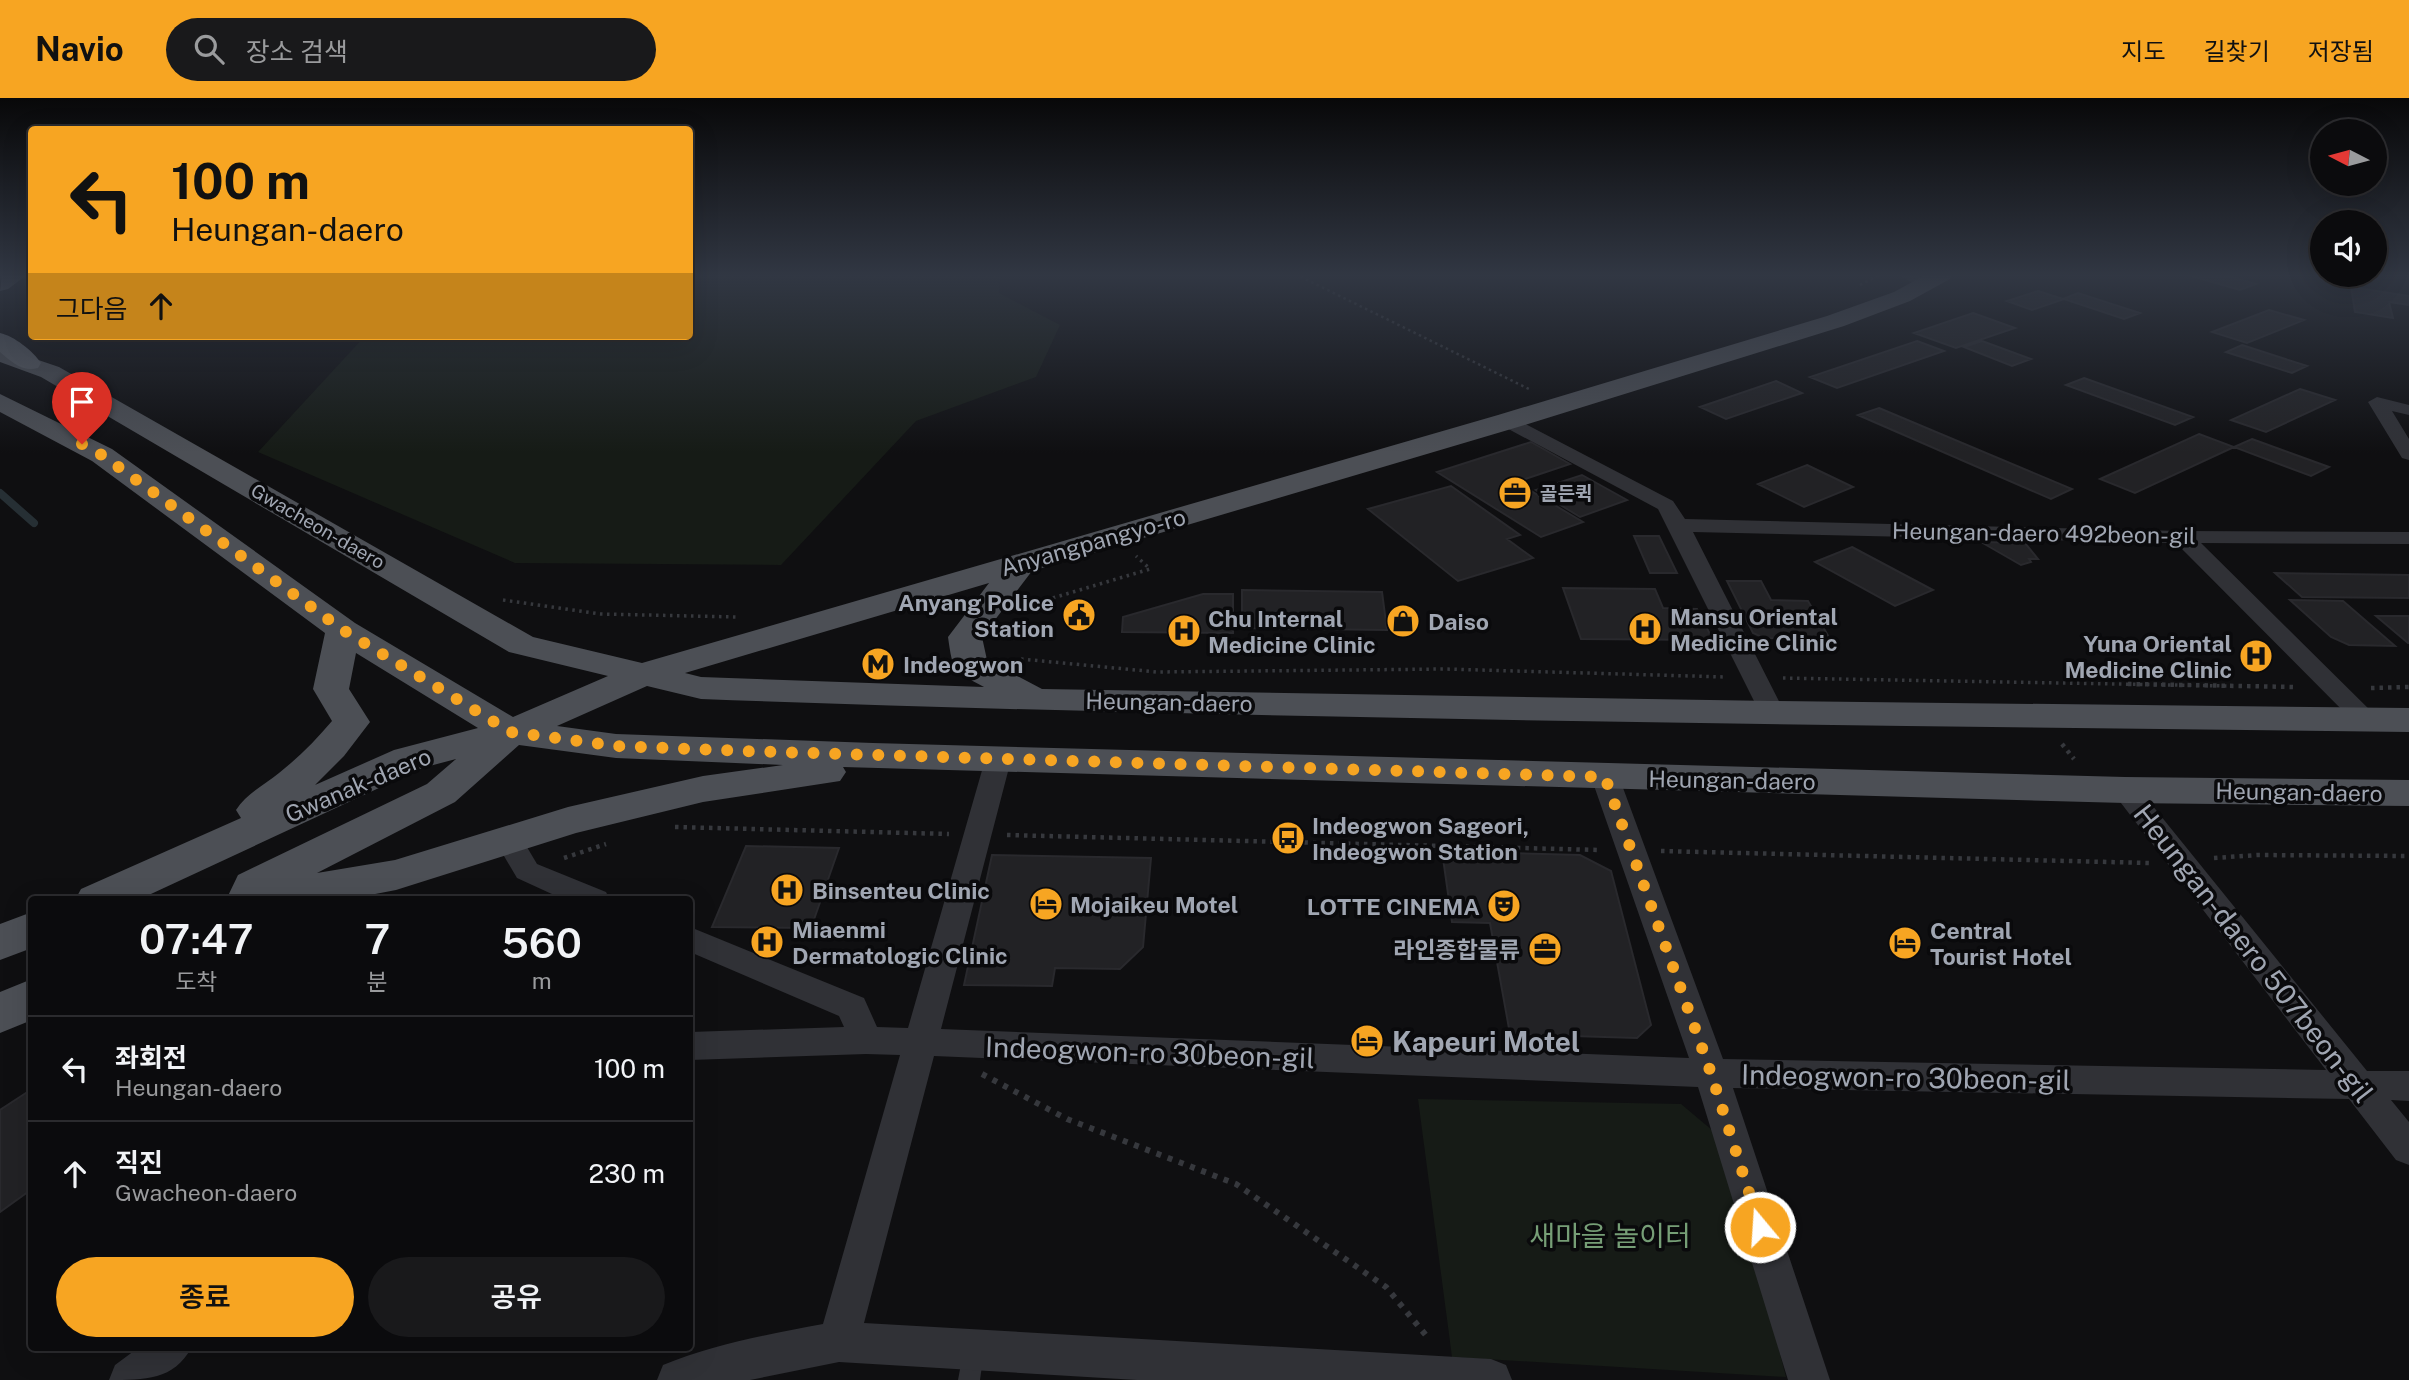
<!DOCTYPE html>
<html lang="ko">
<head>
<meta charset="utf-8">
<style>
	:root { --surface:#0b0b0d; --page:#19191b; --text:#f1f3f6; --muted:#9a9b9d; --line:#2b2b2e; --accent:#f7a522 }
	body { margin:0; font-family:"Public Sans","Noto Sans KR",sans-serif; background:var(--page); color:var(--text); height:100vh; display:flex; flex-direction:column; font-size:26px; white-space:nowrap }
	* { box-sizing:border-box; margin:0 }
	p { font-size:23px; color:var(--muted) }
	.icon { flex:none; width:38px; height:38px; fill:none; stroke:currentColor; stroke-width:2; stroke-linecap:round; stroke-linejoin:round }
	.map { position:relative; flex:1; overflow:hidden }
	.panel { position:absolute; left:28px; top:798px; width:665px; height:455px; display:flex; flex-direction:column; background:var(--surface); border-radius:7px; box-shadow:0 7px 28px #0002,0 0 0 2px var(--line) }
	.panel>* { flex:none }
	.top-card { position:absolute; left:28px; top:28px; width:665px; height:214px; border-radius:7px; box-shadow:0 7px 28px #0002,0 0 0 2px var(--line); background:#f7a522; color:#111; overflow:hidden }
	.needle { width:46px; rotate:276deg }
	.buttons { position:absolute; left:2310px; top:21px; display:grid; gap:14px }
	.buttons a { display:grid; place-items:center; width:77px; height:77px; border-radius:50%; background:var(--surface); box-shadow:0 7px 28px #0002,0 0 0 2px var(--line); font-size:35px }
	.pin { position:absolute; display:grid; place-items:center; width:60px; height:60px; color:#fff; margin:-72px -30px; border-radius:50% 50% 50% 0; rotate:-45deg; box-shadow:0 0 7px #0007 }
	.pin .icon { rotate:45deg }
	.me { position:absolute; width:77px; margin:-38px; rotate:342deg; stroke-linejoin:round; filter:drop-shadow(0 0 5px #0008) }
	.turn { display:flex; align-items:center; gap:24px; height:147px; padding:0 28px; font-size:32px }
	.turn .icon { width:91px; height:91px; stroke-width:2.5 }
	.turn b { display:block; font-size:49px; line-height:60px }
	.then { display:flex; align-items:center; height:66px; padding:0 28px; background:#0003; gap:14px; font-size:26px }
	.eta { display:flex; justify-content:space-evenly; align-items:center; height:119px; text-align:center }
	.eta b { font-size:42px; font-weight:600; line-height:49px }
	.cta { display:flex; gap:14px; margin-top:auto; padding:14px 28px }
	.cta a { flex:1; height:80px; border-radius:42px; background:var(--accent); color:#111; font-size:28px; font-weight:600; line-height:80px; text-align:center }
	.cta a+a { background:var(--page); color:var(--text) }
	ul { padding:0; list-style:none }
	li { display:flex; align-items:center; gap:21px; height:105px; padding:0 28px; border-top:2px solid var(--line) }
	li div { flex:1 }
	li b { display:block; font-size:26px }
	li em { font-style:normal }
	header { display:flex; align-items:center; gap:42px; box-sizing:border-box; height:98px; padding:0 35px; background:var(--accent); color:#111 }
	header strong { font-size:33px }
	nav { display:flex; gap:38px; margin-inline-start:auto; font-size:24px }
	.search { width:490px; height:63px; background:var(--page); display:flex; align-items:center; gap:18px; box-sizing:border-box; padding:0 24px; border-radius:38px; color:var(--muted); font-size:26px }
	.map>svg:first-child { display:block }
	.green { fill:#161b16 }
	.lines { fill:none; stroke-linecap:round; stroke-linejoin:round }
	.stream { stroke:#262f34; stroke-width:8 }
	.building { fill:#222225; stroke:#29292d; stroke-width:2 }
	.path-far3 { stroke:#36383d; stroke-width:2.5; stroke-dasharray:2.5 3.5; stroke-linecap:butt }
	.path-far2 { stroke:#36383d; stroke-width:3.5; stroke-dasharray:2.5 4.5; stroke-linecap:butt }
	.path-far1 { stroke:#36383d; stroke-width:4.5; stroke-dasharray:3.5 5; stroke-linecap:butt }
	.path { stroke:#36383d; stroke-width:6; stroke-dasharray:5 7; stroke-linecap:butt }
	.lane { fill:#303136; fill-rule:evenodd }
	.street { fill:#303136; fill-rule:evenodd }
	.primary { fill:#4c4f55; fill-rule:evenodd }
	.highway { fill:#5c6067; fill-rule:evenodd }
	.route { stroke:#f7a522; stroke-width:12; stroke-dasharray:0 21.6 }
	.labels { text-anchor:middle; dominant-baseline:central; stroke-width:7; stroke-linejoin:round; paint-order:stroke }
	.far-poi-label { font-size:19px; font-weight:bold; fill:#a0a6b2; stroke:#0a0a0c; text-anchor:start }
	.far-street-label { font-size:19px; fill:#a0a6b2; stroke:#0a0a0c }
	.street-label { font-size:23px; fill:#a0a6b2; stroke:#0a0a0c }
	.poi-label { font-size:23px; font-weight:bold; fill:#a0a6b2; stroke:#0a0a0c; text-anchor:start }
	.near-street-label { font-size:28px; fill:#a0a6b2; stroke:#0a0a0c }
	.near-poi-label { font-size:28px; font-weight:bold; fill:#a0a6b2; stroke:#0a0a0c; text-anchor:start }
	.near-park-label { font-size:28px; fill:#769e76; stroke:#0a0a0c }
</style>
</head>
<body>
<header>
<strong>Navio</strong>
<div class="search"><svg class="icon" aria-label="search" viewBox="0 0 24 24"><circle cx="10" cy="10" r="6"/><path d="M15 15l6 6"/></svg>장소 검색</div>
<nav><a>지도</a><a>길찾기</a><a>저장됨</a></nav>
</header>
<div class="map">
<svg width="2409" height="1282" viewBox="0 0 2409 1282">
	<rect width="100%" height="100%" fill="#0f0f11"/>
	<path class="green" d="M690,176h310l-1,19 61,32 -24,52 -120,44 -135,144 -266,-2 -257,-111 107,-116h325z
		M1418,1001l263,5 44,37 61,236 -334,-20z"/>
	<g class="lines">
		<path class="stream" d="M0,395l34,30"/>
	</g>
	<path class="building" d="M2184,176h36l36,10 -16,6z
		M2351,189l58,9v9l-20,-3 4,16 -38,-6z
		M2038,193l25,8 15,-6 62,20 -16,6 -60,-20 -32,11 -25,-9z
		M2269,212l35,10 -57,23 -35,-11z
		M1973,215l42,15 -59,20 -42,-15z
		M1917,243l27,10 -107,37 -27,-11z
		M1982,243l49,18 -19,7 -48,-19z
		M2242,247l65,21 -15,7 -66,-21z
		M2084,280l109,39 -18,8 -109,-40z
		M1776,283l26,12 -76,26 -26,-12z
		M2300,291l35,11 -69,32 -35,-12z
		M1879,310l193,81 -21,10 -193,-84z
		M2199,336l35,13 -99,46 -35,-14z
		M2252,341l77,28 -18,9 -77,-29z
		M1531,344l39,22 -54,18 67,40 -42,15 -104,-65z
		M1807,367l46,22 -49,20 -46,-23z
		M1582,377l45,25 -47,17 -44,-27z
		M1451,388l69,49 -13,4 26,19 -75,23 -90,-72z
		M1634,438h25l18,37h-27z
		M1981,444l44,1 13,16h-9l2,3 -10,3z
		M1852,449l81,43 -38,16 -80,-44z
		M2275,475l134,2v23l-107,-1z
		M1727,483h34l10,19 37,1 22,38 -66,-1 -11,-5z
		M1563,490l92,1 8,19 34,1 16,31 -132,-1z
		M1242,492l140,2 5,38 -145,-2z
		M1203,496h30v39l-111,-1 1,-15z
		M2290,502l53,1 52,45 -46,-1 -18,-8z
		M2376,518h33v27h-1z
		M746,748l93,2 -28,80 -99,-1z
		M1442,753l138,4 31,16 40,154 -14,13 -127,-4 -20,-111 -38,-1z
		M992,757l159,3 -8,89 -23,22 -65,-1 -3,18 -88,-1z
		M32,991v100l-32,23v-102z"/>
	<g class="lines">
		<path class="path-far3" d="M1295,176l236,116
			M1860,187l21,-11"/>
		<path class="path-far2" d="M503,502l97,14 138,3
			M1026,508l124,-37 -14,-13
			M1021,561l136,13 288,-3 281,8
			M1783,580l445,8"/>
		<path class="path-far1" d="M2128,586l168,3
			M2371,590l38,-1
			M2062,646l12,15
			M675,729l274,7
			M1007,737l593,15
			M1661,753l488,12
			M564,760l42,-14
			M2214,760l43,-3 152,1"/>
		<path class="path" d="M982,976l85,45 169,65 150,103 43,52"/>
		<path class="lane" d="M973,1242l8,3 3,8 -4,29h-22l7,-37z"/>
		<path class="street" d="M1896,176h19l18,10 -2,3h-10z
			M2377,299l32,8v10l-17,-4 17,28v21l-7,-2 -34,-56z
			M1508,317l165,86 12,18 497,12 227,1v12l-208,-1 179,177 -4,6 -9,2 -9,-2 -182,-183 -483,-11 92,181 -4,6 -9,2 -9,-2 -105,-210 -157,-84 -2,-4 2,-4z
			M998,653l9,3 4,6 -70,269 748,29 -98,-281 4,-6 10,-3 10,3 4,6 104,282 603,11 -215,-280 4,-6 10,-3 10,3 232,287h42v30l-18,-1 18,22v43l-13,-5 -47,-61 -616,-11 97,292h-42l-90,-293 -764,-31 -70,267 627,36 15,6 6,15h-375l-298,-18 -89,18h-93l6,-15c51,-21 107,-31 160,-41l77,-269 -34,-1 -176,6v-28l154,-5 -5,-11 -149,-64v-25l174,71 13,29 31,1 77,-268 4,-6z
			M508,731l10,3 19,32 69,28 4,8h-45l-48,-22 -23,-39 4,-7z
			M138,1250h53c-17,32 -46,32 -82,32l6,-15z"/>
		<path class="primary" d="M1927,176h26l-3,5 -40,22 -66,25 -326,101 -486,144 -50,66 5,23 55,29 730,12 637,7v24c-569,-7 -1139,-12 -1708,-33l-54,-13 -90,40 59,8 257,9 1252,34 284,3v26l-284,-3 -1282,-36 3,5 -6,9 -137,21 -127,31 -180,57 -52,10h-118l12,-25 189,-91 29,-25 -34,9 -284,132h-63l6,-11 160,-71 -5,-8c10,-16 28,-25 43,-37 19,-15 37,-33 53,-52l-19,-32 12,-56 -233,-172 -92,-49v-18l112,55 243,174 158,94 95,-41 -99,-24 -468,-275 -41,-15v-15l59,20 474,270 109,26 856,-248 329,-99 67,-24zM989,485l-41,54c5,35 5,33 36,50l-283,-10 -16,-4zM356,555l122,75 -84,22 -79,35 29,-29 26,-34 -21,-33zM519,647l97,13 167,7 -80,11 -135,31 -173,53 -78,13 138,-71z
			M32,814v36l-32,12v-36z
			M32,881v41l-32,13v-41z"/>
		<path class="highway" d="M2,176h26l-20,15 -8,2z
			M0,235c14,3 33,18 41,30l-3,5c-17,4 -26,-6 -38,-16z"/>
	</g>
	<linearGradient id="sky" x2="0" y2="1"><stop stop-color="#080809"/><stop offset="0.5" stop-color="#313743"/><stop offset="1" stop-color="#313743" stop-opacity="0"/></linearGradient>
	<rect width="2409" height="355" fill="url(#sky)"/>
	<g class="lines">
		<path class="route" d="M82,346l20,11 241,175 168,102 105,14 128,5 861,26 106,296 49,154"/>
	</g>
	<defs>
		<symbol id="office-disc" viewBox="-11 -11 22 22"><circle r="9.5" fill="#f7a522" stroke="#0a0a0c"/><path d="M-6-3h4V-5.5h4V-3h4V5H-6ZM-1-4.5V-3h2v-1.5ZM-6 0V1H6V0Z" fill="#111"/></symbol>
		<symbol id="civic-disc" viewBox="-11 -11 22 22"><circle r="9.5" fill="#f7a522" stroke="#0a0a0c"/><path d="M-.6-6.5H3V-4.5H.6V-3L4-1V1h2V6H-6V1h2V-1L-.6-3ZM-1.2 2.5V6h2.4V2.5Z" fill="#111"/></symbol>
		<symbol id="shop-disc" viewBox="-11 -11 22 22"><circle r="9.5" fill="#f7a522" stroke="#0a0a0c"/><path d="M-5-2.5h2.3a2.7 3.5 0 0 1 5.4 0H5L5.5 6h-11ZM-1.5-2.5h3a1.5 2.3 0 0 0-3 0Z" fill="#111"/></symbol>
		<symbol id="hospital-disc" viewBox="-11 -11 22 22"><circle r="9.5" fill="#f7a522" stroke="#0a0a0c"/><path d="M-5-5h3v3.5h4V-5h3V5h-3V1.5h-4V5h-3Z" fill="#111"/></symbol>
		<symbol id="metro-disc" viewBox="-11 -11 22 22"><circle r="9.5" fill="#f7a522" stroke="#0a0a0c"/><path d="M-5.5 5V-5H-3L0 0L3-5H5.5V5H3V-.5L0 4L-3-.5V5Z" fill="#111"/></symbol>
		<symbol id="bus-disc" viewBox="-11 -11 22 22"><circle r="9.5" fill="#f7a522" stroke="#0a0a0c"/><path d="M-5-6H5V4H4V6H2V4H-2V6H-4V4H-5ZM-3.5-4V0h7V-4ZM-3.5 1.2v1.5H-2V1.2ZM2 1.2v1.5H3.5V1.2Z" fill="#111"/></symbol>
		<symbol id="hotel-disc" viewBox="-11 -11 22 22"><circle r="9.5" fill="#f7a522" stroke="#0a0a0c"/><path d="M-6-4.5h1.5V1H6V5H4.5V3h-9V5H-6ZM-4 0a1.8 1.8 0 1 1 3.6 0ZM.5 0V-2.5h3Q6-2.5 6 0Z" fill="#111"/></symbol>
		<symbol id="theatre-disc" viewBox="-11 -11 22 22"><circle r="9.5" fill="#f7a522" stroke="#0a0a0c"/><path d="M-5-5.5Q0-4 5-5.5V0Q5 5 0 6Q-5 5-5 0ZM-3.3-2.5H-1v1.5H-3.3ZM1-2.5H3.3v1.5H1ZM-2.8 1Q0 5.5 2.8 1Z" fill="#111"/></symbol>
	</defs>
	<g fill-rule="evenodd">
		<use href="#office-disc" x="1496" y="376" width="38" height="38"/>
		<use href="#civic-disc" x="1060" y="498" width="38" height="38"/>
		<use href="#shop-disc" x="1384" y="504" width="38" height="38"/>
		<use href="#hospital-disc" x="1626" y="512" width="38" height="38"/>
		<use href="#hospital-disc" x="1165" y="514" width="38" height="38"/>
		<use href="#hospital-disc" x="2237" y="539" width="38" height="38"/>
		<use href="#metro-disc" x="859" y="547" width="38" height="38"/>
		<use href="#bus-disc" x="1269" y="721" width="38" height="38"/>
		<use href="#hospital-disc" x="768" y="773" width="38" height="38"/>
		<use href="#hotel-disc" x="1027" y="787" width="38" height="38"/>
		<use href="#theatre-disc" x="1485" y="789" width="38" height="38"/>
		<use href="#hospital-disc" x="748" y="825" width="38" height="38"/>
		<use href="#hotel-disc" x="1886" y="826" width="38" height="38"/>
		<use href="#office-disc" x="1526" y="832" width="38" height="38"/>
		<use href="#hotel-disc" x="1348" y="924" width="38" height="38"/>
	</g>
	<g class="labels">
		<g class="far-poi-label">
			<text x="1540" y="395">골든퀵</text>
		</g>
		<g class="far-street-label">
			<text transform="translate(318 428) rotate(30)">Gwacheon-daero</text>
		</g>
		<g class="street-label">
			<text transform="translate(2044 435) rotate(1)">Heungan-daero 492beon-gil</text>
			<text transform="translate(1093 444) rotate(-16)">Anyangpangyo-ro</text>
			<text transform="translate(1169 604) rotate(1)">Heungan-daero</text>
			<text transform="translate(1732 682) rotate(1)">Heungan-daero</text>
			<text transform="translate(358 687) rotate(-23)">Gwanak-daero</text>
			<text transform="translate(2299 694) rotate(1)">Heungan-daero</text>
		</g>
		<g class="poi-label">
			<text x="1054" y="504" text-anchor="end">Anyang Police<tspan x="1054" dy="26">Station</tspan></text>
			<text x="1670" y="518">Mansu Oriental<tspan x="1670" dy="26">Medicine Clinic</tspan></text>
			<text x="1208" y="520">Chu Internal<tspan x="1208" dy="26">Medicine Clinic</tspan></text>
			<text x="1428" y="523">Daiso</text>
			<text x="2232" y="545" text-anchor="end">Yuna Oriental<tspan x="2232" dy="26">Medicine Clinic</tspan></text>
			<text x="903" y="566">Indeogwon</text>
			<text x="1312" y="727">Indeogwon Sageori,<tspan x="1312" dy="26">Indeogwon Station</tspan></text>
			<text x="812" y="792">Binsenteu Clinic</text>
			<text x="1070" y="806">Mojaikeu Motel</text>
			<text x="1480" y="808" text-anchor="end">LOTTE CINEMA</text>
			<text x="792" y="831">Miaenmi<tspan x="792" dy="26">Dermatologic Clinic</tspan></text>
			<text x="1930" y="832">Central<tspan x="1930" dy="26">Tourist Hotel</tspan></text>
			<text x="1520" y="851" text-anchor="end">라인종합물류</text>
		</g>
		<g class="near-street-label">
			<text transform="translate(2254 855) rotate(52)">Heungan-daero 507beon-gil</text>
			<text transform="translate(1150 954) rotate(2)">Indeogwon-ro 30beon-gil</text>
			<text transform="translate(1906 979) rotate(1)">Indeogwon-ro 30beon-gil</text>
		</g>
		<g class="near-poi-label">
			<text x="1392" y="943">Kapeuri Motel</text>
		</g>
		<g class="near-park-label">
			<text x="1610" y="1137">새마을 놀이터</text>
		</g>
	</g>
</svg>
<div class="buttons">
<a><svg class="needle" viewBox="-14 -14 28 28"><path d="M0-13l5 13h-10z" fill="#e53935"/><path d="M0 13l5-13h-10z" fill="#9a9b9d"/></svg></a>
<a><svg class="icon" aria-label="sound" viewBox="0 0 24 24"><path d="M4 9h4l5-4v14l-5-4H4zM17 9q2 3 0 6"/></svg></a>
</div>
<div class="pin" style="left:82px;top:346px;background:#d93025"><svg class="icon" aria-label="arrive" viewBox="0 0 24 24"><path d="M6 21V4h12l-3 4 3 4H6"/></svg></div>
<svg class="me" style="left:1760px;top:1129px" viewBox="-20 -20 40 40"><circle r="17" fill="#f7a522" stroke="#fff" stroke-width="3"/><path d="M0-11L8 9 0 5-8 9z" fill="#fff"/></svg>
<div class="top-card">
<div class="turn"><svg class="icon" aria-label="left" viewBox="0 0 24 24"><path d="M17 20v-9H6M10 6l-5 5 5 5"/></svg><div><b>100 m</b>Heungan-daero</div></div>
<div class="then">그다음<svg class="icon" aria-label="ahead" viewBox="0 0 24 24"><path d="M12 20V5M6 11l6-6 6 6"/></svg></div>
</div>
<section class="panel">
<div class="eta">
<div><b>07:47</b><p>도착</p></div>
<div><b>7</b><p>분</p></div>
<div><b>560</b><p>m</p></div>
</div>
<ul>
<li><svg class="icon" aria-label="left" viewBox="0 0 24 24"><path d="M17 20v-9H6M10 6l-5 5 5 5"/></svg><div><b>좌회전</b><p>Heungan-daero</p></div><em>100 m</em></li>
<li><svg class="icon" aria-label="ahead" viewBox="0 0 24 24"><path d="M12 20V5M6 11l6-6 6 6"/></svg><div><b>직진</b><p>Gwacheon-daero</p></div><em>230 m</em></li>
</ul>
<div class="cta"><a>종료</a><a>공유</a></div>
</section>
</div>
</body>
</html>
